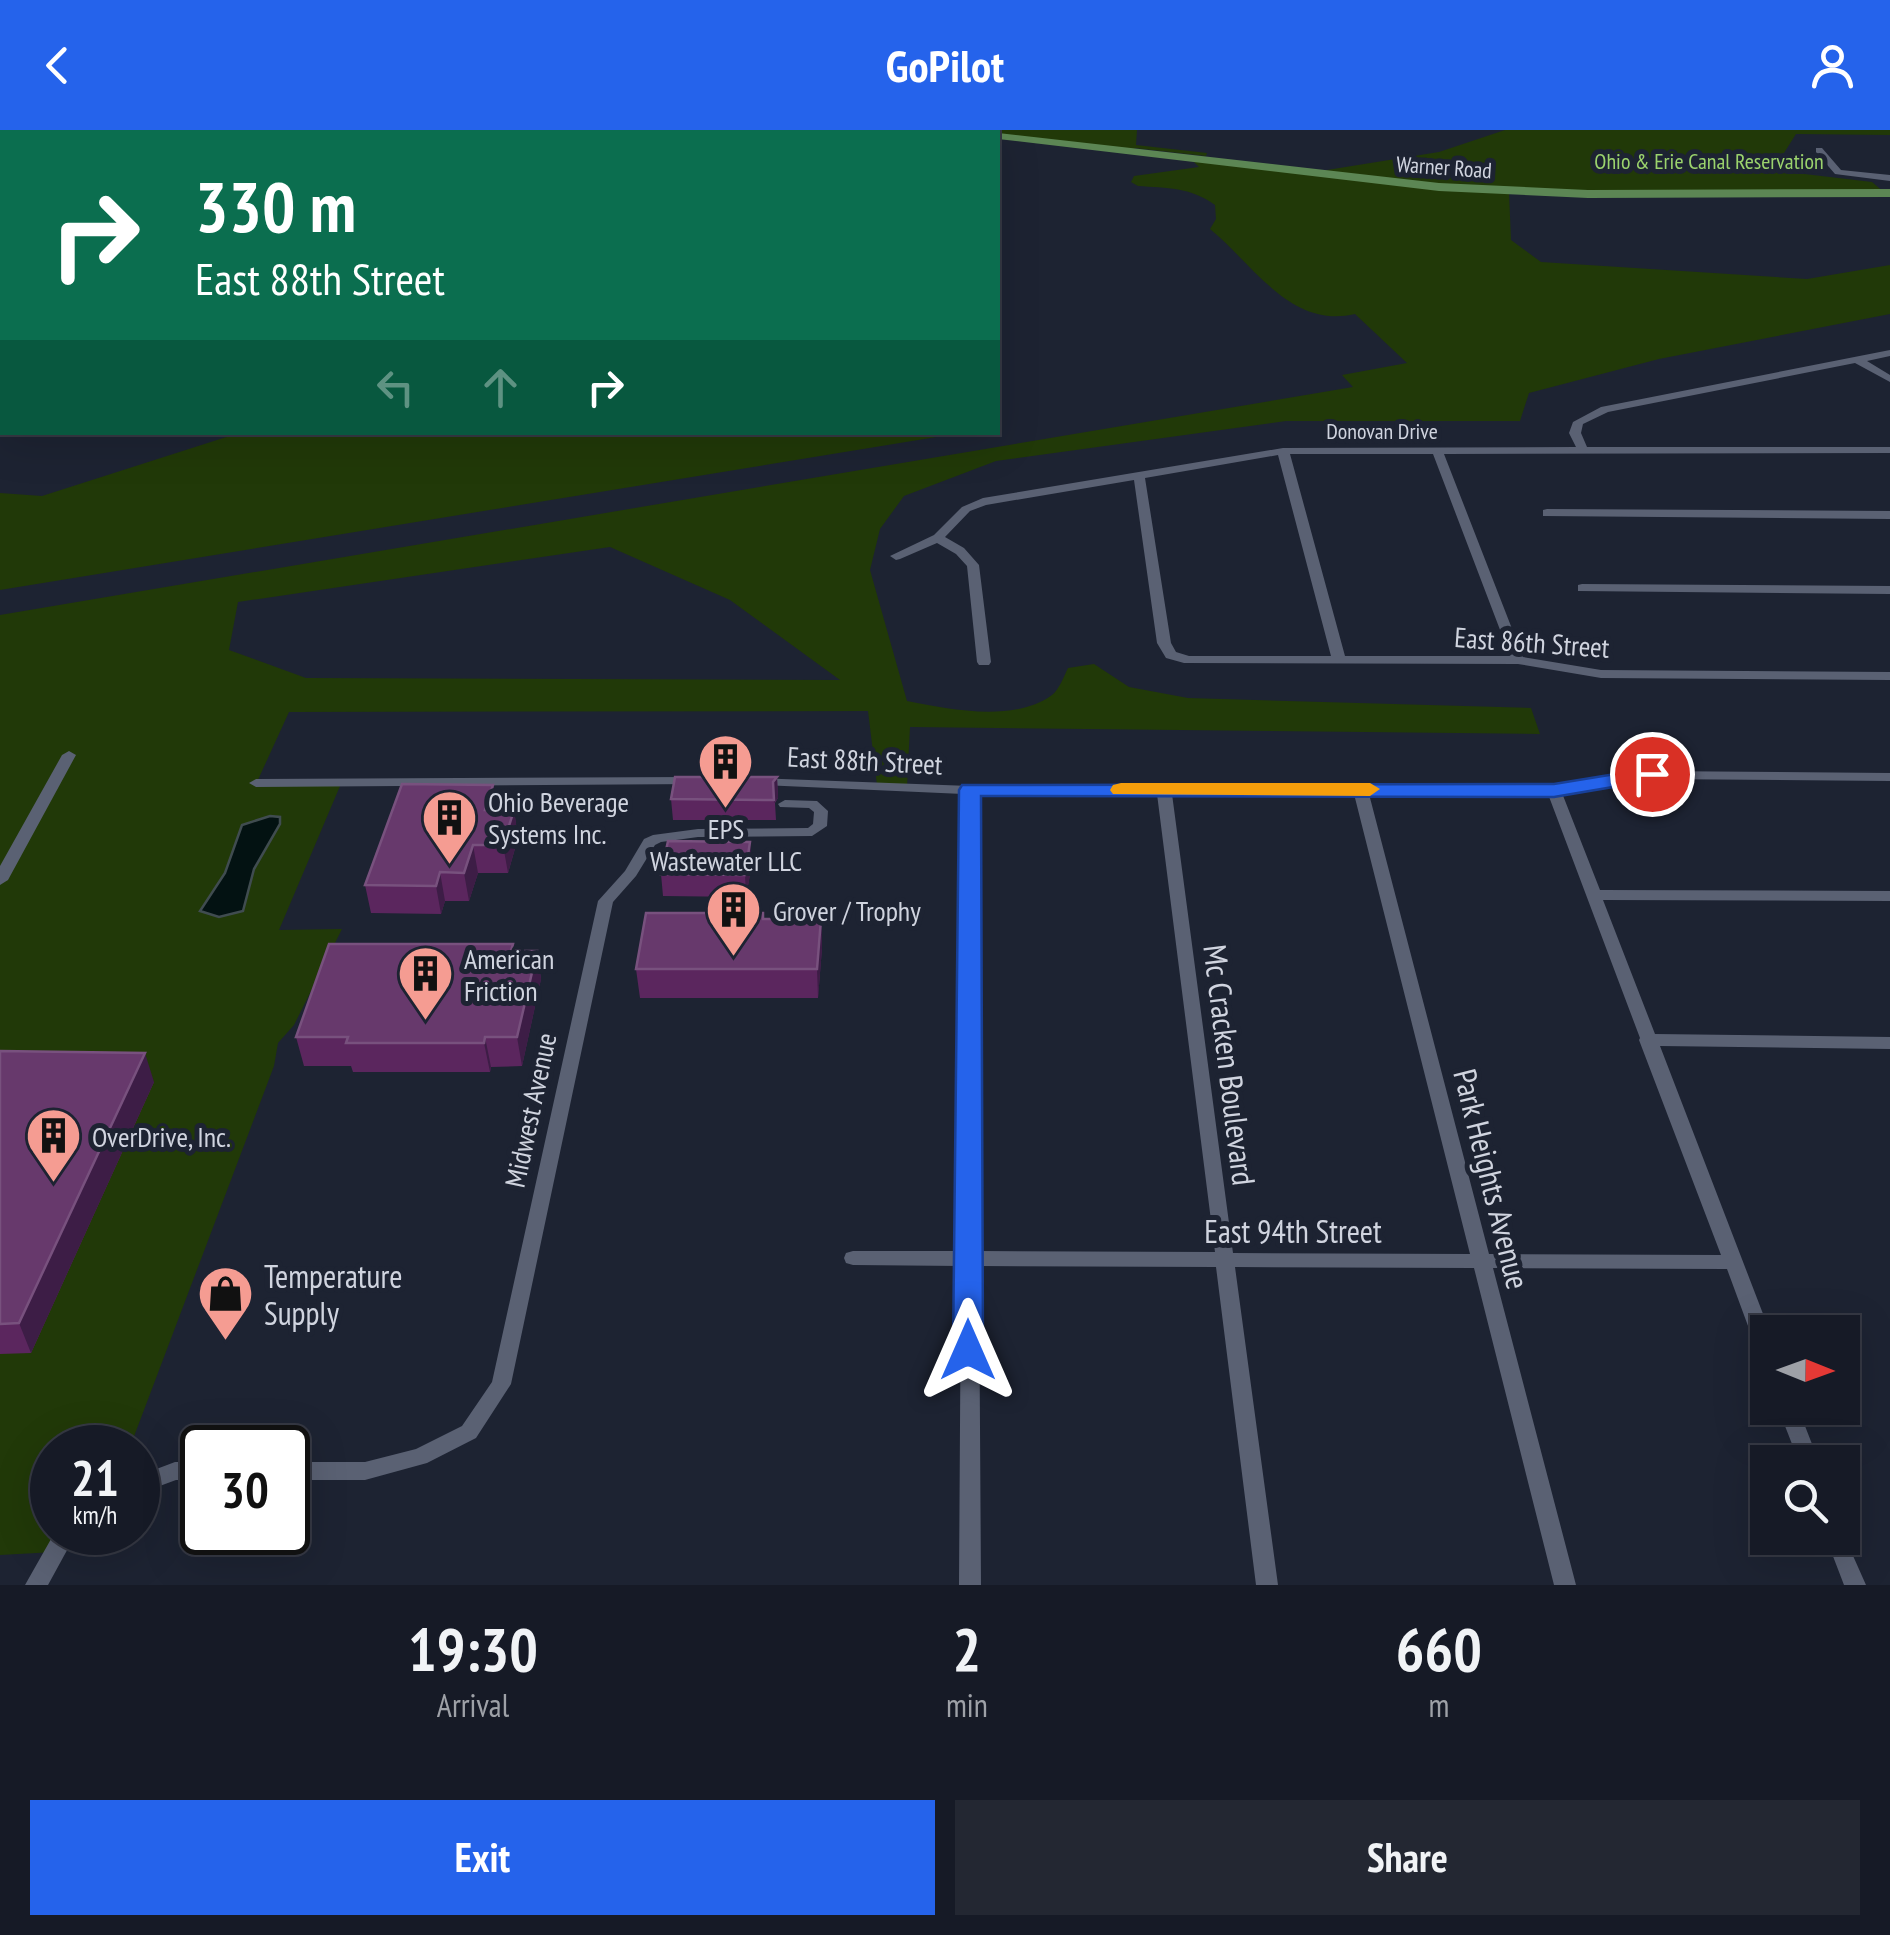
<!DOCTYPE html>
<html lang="en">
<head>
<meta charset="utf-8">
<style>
	:root { --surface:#161a26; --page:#232732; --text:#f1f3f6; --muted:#9ea1a7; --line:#353843; --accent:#2563eb }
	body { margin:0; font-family:"PT Sans Narrow",sans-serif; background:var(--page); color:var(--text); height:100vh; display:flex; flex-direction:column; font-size:38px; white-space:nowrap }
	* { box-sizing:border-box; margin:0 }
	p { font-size:32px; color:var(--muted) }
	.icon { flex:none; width:55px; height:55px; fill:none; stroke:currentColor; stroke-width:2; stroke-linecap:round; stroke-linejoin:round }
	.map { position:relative; height:1455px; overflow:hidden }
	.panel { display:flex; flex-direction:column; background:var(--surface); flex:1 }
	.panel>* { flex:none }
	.banner { position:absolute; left:0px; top:0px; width:1000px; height:305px; box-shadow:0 10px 40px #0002,0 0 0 2px var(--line); background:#0b6e4f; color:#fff; overflow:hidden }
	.needle { width:65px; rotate:91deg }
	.controls { position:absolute; left:1750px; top:1185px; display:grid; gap:20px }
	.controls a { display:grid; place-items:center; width:110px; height:110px; border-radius:0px; background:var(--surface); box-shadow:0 10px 40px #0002,0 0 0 2px var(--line); font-size:50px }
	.speed { position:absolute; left:30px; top:1295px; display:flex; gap:20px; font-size:50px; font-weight:700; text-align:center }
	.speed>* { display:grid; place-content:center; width:130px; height:130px; border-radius:50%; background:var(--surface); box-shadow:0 10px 40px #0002,0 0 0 2px var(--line); line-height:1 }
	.speed small { font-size:25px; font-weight:400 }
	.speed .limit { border:5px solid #111; border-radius:15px; background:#fff; color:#111 }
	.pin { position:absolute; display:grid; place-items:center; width:85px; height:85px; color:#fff; margin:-42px; border:5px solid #fff; border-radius:50%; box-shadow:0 2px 10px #0007 }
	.me { position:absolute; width:110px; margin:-55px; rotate:0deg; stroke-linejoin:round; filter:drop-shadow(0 0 8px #0008) }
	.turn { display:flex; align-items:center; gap:35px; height:210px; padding:0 30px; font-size:45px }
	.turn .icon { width:130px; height:130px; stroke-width:2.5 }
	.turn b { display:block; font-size:70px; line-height:85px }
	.lanes { display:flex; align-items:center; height:95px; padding:0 30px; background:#0003; justify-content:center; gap:50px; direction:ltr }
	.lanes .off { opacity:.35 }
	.eta { display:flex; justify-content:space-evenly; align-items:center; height:170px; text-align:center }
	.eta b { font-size:60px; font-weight:800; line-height:70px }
	.cta { display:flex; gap:20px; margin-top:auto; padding:20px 30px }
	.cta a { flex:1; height:115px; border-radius:0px; background:var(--accent); color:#fff; font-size:40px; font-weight:800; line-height:115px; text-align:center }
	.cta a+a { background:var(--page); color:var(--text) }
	header { display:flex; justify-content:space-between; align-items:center; height:130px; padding:0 30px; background:var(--accent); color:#fff; font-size:45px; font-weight:800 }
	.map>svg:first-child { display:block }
	.green { fill:#213908; fill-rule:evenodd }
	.water { fill:#031212; stroke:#404c50; stroke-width:2.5 }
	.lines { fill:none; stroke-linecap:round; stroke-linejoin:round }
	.canal { fill:#031212; fill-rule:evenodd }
	.minor { fill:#5a6173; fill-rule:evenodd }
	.major { fill:#5c8654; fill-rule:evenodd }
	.wall { fill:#5b265e }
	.shaded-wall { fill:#3d1d46 }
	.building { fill:#67396c; stroke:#78517e; stroke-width:2.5 }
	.route { fill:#2563eb; stroke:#184099; stroke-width:2.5 }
	.slow { fill:#f59e0b }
	.labels { text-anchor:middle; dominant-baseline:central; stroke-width:10; stroke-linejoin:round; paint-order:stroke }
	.far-park-label { font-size:22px; fill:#9bd36d; stroke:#1d2332 }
	.far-street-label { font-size:22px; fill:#d0d4df; stroke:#1d2332 }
	.street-label { font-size:28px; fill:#d0d4df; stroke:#1d2332 }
	.poi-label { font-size:28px; fill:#d0d4df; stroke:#1d2332; text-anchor:start }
	.near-street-label { font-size:32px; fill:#d0d4df; stroke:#1d2332 }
	.near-poi-label { font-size:32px; fill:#d0d4df; stroke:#1d2332; text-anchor:start }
</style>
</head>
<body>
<header><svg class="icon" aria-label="back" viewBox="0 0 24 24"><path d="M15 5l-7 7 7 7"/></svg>GoPilot<svg class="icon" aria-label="person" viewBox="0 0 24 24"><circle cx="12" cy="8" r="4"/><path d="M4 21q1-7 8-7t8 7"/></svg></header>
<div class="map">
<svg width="1890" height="1455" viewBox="0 0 1890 1455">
	<rect width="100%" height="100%" fill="#1d2332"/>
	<path class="green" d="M946,0h191l-1,15 71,8 -1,3 -71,-8 -1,5 -136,-17v-4z
		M1505,0h385v5l-94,-1 -12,19 12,20 76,9 13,11 -376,-1 2,48 30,22 266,17 83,-14v49l-231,45 -130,34 -9,28h-234l-290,40 -92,35 -24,33 -10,41 37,131c41,8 107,22 145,-6 7,-5 12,-19 16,-27l26,-4 35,23 59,11 343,10 9,26 -630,-7 -3,60 -30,-2 -9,-74 -579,1 -32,70 86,-3 -64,151 63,-1 -48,96 -16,18 -4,23 -144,381 -78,1v84l15,1 -12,19 -55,3v-940l1353,-228 -11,-12 65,-12 -52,-49c-65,15 -102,-50 -145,-85l6,-10 -1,-14c-25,-18 -48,-17 -77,-19l-7,-4 3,-6 65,-9 -6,-6 109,13 137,-22zM610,417l120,53 110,80 -534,-2 -77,-28 9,-48z
		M242,302h719v1l-961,157v-97l42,3z"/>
	<path class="water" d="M270,686l10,1v7l-26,45 -11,42 -24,6 -19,-6 25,-38 17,-48z"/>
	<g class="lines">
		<path class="canal" d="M0,68h2v6h-2z"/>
		<path class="minor" d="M428,0h8l-1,2h-8z
			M1816,18h6l19,22 49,5v6l-55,-7 -19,-22z
			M0,76h2v6h-2z
			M1890,220v6l-23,5 23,14v7l-35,-19 -247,49 -25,12 -2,9 6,14h303v6l-446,1 79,203 78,13 289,2v8l-289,-2 -83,-14 -334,-1 -18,-5 -9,-15 -23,-163 -148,25 -16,6 -25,26 19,11 15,17 12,97 -2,3h-10l-2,-3 -10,-96 -11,-12 -19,-11 -37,16 -4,1 -6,-4 44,-21 28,-28 21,-9 300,-50 293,-1 -7,-14 4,-11 28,-15zM1290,324h143l77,202h-165zM1278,325l53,201h-142l-13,-4 -5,-9 -26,-165z
			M1547,379l343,2v8l-347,-3v-6z
			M1582,454l308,2v8l-312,-3v-6z
			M69,621l7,4 -68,125 -8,5v-19l62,-111z
			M1652,641l238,2v8l-238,-2 -90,14 38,97 290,1v10l-287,-1 52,134 235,3v12l-230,-3 110,286h-2v29l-7,-2 -3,-6 -31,-84 -234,-1 83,317h-22l-80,-317 -239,-1 43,318h-22l-40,-318 -237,-1 2,319h-22l2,-319 -108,-1 -7,-2 -2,-5 2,-5 7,-2h108l2,-457 -202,-9 -5,-1 -2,-3 2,-3 214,8h584zM977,664h180l58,458 -236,-1zM1172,664h182l116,460 -237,-1zM1369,664h179l92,244 -1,2 82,215 -232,-1z
			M693,647l5,1 2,3 -2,3 -442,3 -7,-4 7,-4z
			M785,670l32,1 11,10 -1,15 -15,10 -114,1 -37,5 -6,3 -19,31 -23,26 -102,482 -35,54 -49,25 -62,17h-77v-18h77l51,-13 46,-23 30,-44 106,-481 27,-30 19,-32 9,-4 45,-6 110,-1 5,-4 1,-12 -5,-4 -29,-1 -2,-3z
			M1778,1278h20l21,54h-20z
			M175,1332h27v18h-26l-38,14v-18z
			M1842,1401l24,54h-22l-18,-47h16z
			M55,1402h22l-29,53h-23z"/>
		<path class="major" d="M941,0h29l2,2h-29z
			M998,3l441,50 149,7 302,-1v8l-302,1 -149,-7 -441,-52z"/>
	</g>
	<path class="wall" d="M777,647l1,21 -3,5 1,17h-103l-2,-21z
		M493,655l4,25h17l4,28 -10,35h-30l-9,28h-24l-4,13 -70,-1 -6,-28z
		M752,733l-6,34 -83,-1 -2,-22z
		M763,783l1,6h57l1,29 -4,50h-178l-4,-29z
		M513,814l1,7h23l4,28 -19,87 -31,1 -1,5h-137l-2,-6h-47l-8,-29z
		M0,921l154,31 -123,271 -31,1z"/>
	<path class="shaded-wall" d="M777,647l1,21 -4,5 -1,-21z
		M493,655l5,28 -13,-3z
		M514,680l4,28 -10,35 -5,-28z
		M750,712l2,21 -6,34 -1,-22z
		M473,715l5,28 -9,28 -5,-28z
		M440,742l5,29 -4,13 -5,-28z
		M821,789l1,29 -4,50 -1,-29z
		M537,821l4,28 -19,87 -5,-29z
		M485,907l6,30 -1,5 -6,-29z
		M145,923l9,29 -123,271 -12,-30z"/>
	<path class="building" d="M675,647h102l-4,5 1,18 -103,-1z
		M402,654l91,1 -8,25h29l-11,35h-30l-9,28 -24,-1 -4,14 -71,-1z
		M668,711l82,1 -5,33 -84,-1z
		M646,783h117v6h58l-4,50h-181z
		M329,814h184l-2,7h26l-20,86h-32l-1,6h-138l2,-6h-52z
		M0,921l145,2 -126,270 -19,1z"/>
	<path class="route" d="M1652,638l11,6 -3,5 -106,18 -573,-1 2,554 -5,9 -10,3 -10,-3 -5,-9 6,-560 3,-5 592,-1z"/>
	<path class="slow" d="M1121,653h249l10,6 -10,7 -257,-2 -3,-4 3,-5z"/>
	<defs>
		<symbol id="building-pin" viewBox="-11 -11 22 30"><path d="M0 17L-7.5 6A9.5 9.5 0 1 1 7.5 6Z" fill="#f59c92" stroke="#1d2332"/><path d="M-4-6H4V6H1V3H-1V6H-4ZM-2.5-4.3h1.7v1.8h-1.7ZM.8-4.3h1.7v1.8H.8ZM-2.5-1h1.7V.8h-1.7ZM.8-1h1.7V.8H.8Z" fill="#111"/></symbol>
		<symbol id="shop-pin" viewBox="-11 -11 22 30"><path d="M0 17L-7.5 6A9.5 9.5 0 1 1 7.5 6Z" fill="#f59c92" stroke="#1d2332"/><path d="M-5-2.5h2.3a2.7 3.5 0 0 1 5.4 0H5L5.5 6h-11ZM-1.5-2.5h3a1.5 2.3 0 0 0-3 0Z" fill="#111"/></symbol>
	</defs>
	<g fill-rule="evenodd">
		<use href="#building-pin" x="694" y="600" width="63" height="86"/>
		<use href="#building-pin" x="418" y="656" width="63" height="86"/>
		<use href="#building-pin" x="702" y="748" width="63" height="86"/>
		<use href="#building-pin" x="394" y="812" width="63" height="86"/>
		<use href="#building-pin" x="22" y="974" width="63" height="86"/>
		<use href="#shop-pin" x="194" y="1132" width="63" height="86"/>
	</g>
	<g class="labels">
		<g class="far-park-label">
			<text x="1709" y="31">Ohio &amp; Erie Canal Reservation</text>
		</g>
		<g class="far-street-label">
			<text transform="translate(1444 37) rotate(4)">Warner Road</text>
			<text x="1382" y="301">Donovan Drive</text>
		</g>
		<g class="street-label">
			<text transform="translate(1532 512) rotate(4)">East 86th Street</text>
			<text transform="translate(865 630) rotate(3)">East 88th Street</text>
			<text transform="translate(530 980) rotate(-78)">Midwest Avenue</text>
		</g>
		<g class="poi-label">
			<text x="488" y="671">Ohio Beverage<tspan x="488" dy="32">Systems Inc.</tspan></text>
			<text x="726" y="698" text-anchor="middle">EPS<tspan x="726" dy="32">Wastewater LLC</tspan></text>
			<text x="773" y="780">Grover / Trophy</text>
			<text x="464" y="828">American<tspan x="464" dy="32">Friction</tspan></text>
			<text x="92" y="1006">OverDrive, Inc.</text>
		</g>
		<g class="near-street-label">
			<text transform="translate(1230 935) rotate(83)">Mc Cracken Boulevard</text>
			<text transform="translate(1492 1049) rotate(76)">Park Heights Avenue</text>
			<text x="1293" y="1101">East 94th Street</text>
		</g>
		<g class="near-poi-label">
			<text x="264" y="1146">Temperature<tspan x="264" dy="37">Supply</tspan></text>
		</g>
	</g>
</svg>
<div class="controls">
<a><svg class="needle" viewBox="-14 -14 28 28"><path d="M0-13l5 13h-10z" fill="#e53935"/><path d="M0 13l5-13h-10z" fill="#9ea1a7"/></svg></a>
<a><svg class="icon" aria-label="search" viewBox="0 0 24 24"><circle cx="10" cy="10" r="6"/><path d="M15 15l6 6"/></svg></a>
</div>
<div class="speed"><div>21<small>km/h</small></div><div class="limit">30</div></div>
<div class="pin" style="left:1652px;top:644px;background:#d93025"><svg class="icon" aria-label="arrive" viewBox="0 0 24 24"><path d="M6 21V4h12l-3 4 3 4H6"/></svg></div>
<svg class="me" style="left:968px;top:1220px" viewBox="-20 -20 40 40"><path d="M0-17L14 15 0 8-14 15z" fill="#2563eb" stroke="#fff" stroke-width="4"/></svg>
<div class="banner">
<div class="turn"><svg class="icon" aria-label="right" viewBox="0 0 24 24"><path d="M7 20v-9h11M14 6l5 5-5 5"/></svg><div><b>330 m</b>East 88th Street</div></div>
<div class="lanes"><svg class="icon off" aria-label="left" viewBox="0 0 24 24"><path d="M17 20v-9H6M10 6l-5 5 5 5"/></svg><svg class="icon off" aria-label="ahead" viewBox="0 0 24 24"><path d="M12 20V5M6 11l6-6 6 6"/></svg><svg class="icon" aria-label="right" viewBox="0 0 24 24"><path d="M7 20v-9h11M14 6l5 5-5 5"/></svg></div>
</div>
</div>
<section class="panel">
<div class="eta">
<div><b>19:30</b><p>Arrival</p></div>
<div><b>2</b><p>min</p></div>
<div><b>660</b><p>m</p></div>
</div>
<div class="cta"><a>Exit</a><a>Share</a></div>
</section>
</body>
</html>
